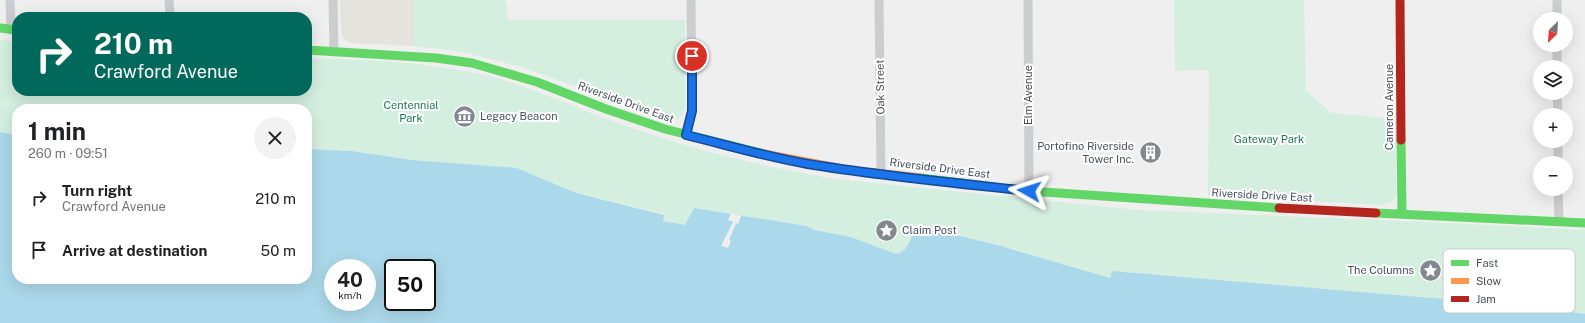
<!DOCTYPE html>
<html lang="en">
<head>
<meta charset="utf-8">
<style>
	:root { --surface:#fff; --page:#f2f2f2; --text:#202124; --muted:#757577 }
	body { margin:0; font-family:"Public Sans",sans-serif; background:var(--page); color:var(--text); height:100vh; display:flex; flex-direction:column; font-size:15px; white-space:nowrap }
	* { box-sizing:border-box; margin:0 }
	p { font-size:13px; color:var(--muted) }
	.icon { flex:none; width:22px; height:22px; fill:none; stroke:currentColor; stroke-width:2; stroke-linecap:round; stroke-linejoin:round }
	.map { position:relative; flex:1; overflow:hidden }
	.details { position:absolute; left:12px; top:104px; width:300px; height:180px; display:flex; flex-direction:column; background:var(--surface); border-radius:16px; box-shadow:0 4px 16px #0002 }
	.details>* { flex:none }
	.hud { position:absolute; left:12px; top:12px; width:300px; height:84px; border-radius:16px; box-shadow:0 4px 16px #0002; background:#00695c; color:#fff; overflow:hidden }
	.needle { width:26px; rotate:205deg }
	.buttons { position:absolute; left:1533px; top:12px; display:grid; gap:8px }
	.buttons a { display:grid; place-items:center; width:40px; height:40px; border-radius:50%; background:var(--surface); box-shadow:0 4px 16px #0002; font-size:20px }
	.speed { position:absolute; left:324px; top:259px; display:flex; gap:8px; font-size:20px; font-weight:700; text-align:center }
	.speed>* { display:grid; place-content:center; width:52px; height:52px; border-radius:50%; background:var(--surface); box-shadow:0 4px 16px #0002; line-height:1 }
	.speed small { font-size:10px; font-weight:400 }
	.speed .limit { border:2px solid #111; border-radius:6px; background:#fff; color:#111 }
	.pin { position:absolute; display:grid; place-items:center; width:34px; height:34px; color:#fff; margin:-17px; border:2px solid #fff; border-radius:50%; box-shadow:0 1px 4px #0007 }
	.me { position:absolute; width:44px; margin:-22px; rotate:276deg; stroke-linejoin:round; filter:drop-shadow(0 0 3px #0008) }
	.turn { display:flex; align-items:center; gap:14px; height:84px; padding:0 16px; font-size:18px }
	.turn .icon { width:52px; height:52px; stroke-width:2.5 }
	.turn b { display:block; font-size:28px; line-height:34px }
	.round { display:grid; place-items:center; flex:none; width:42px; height:42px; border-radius:21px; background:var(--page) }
	.overview { display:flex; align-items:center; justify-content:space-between; height:68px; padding:0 16px }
	h1 { font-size:24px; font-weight:700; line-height:30px }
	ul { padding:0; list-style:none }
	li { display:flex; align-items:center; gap:12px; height:52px; padding:0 16px }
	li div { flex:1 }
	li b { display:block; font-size:15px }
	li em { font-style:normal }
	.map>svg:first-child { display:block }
	.commercial { fill:#e4e3dd }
	.green { fill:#d4eee0 }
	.water { fill:#abd8ea; fill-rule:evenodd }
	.pier { fill:#f0efef }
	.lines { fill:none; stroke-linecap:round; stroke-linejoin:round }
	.street { stroke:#cbcdd0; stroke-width:9 }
	.fast { stroke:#63d668; stroke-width:9 }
	.slow { stroke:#ff974d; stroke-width:9 }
	.jam { stroke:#b3261e; stroke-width:9 }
	.route-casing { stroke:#114b97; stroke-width:10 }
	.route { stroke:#1a73e8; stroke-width:7 }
	.labels { text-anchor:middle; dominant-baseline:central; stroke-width:4; stroke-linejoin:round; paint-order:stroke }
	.street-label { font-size:11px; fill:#47505b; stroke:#fff }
	.park-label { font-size:11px; fill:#1b7951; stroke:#fff }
	.poi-label { font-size:11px; fill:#47505b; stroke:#fff; text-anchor:start }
	.key { fill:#fff; stroke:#c8cace; stroke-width:1 }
	.key-label { font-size:11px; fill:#47505b }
</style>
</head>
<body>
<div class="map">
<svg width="1585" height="323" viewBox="0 0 1585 323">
	<rect width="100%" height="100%" fill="#f0efef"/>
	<path class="commercial" d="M340,0h74v46l-62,-3 -7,-3 -4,-7z"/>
	<path class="green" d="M414,0h92l2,20h177v89c-3,8 -7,11 -15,12l-148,-54 -64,-16 -44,-5z
		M1174,0h130l2,91 26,22 64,6v77l-5,6 -8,3 -175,-9 1,-126 -34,1z
		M0,40l17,2v49h290v-33c56,2 113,3 168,15 49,10 93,32 140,49 72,26 147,45 222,57l301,31 310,13 137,7v84l-58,-8 -415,-35 -2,7 -113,-33 -78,-19c-6,11 -10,25 -23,28l-45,-17 -37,-7 -7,-4 -113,-18 -9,17 -22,-4 1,-7 -88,-21 -59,-25 -105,-8 -61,-9 -44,-2v-40h-290v26l-17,-3z"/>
	<path class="water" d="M0,132l17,3v144h290v-130l44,2 61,9 105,8 59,25 88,22 -1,6 22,4 9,-17 113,18 7,4 37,7 45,17c15,-3 13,-19 23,-28l78,19 113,33 2,-7 415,35 58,8v9h-1585zM333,268h34v34h-34zM393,268h34v34h-34z"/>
	<path class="pier" d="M731,213l10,3 -3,8 -2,-1 -7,17 2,1 -3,7 -7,-2 12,-24 -5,-2z"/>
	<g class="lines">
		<path class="street" d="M10,0l1,30
			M169,0l1,17
			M333,0l1,51
			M879,0l2,174
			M1028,0l1,191
			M1557,0v19
			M1557,45v22
			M1557,93l1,22
			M686,135l6,-24 -1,-111
			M1558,141v22
			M1558,189l1,32"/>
		<path class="fast" d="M0,28l17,2
			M307,50l129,8 36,5 65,19 69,27 59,20 99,25
			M1401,140l1,74
			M920,178l109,13 250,17
			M1376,213l209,10"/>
		<path class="slow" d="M764,154l84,16 72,8"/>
		<path class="jam" d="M1400,0l1,140
			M1279,208l97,5"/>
	</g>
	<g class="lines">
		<defs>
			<path id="route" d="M692,56v55l-6,24c41,10 81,22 122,29 73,12 147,19 221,27"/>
		</defs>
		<use href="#route" class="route-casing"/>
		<use href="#route" class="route"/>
	</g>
	<defs>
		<symbol id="museum-disc" viewBox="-11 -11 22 22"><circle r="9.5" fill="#82888f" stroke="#fff"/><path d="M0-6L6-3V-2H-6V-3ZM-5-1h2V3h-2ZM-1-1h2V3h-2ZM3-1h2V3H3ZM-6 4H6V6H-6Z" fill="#fff"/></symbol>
		<symbol id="building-disc" viewBox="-11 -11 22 22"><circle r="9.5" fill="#82888f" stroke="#fff"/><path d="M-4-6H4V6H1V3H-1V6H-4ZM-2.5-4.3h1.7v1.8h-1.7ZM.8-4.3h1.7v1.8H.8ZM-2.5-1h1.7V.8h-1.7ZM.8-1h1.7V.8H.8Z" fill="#fff"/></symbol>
		<symbol id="sight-disc" viewBox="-11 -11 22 22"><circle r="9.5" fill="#82888f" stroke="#fff"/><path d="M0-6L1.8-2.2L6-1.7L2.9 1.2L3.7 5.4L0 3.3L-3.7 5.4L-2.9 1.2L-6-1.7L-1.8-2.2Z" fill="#fff"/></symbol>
	</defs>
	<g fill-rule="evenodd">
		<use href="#museum-disc" x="452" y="104" width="25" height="25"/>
		<use href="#building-disc" x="1138" y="140" width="25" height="25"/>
		<use href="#sight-disc" x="874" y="218" width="25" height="25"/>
		<use href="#sight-disc" x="1418" y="258" width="25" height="25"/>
	</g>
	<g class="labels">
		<g class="street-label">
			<text transform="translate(880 87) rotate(-91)">Oak Street</text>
			<text transform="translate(1028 95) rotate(-90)">Elm Avenue</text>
			<text transform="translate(626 102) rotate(20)">Riverside Drive East</text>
			<text transform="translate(1389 107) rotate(-90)">Cameron Avenue</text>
			<text transform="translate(940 168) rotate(7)">Riverside Drive East</text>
			<text transform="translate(1262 195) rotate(3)">Riverside Drive East</text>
		</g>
		<g class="park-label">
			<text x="411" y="105">Centennial<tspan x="411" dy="13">Park</tspan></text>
			<text x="1269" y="139">Gateway Park</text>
		</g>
		<g class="poi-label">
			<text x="480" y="116">Legacy Beacon</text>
			<text x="1134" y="146" text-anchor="end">Portofino Riverside<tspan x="1134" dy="13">Tower Inc.</tspan></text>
			<text x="902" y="230">Claim Post</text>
			<text x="1414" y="270" text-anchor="end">The Columns</text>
		</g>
	</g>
	<rect x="1443" y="249" width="132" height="64" rx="6" class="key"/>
	<rect x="1451" y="260" width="18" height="6" fill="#63d668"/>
	<rect x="1451" y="278" width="18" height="6" fill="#ff974d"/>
	<rect x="1451" y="296" width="18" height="6" fill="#b3261e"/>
	<g class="key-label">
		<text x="1476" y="267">Fast</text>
		<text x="1476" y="285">Slow</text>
		<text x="1476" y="303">Jam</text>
	</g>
</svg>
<div class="buttons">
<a><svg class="needle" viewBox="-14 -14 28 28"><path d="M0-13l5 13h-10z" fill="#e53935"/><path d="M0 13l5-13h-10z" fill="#757577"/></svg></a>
<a><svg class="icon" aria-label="layers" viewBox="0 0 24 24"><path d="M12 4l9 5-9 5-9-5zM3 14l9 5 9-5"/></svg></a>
<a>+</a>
<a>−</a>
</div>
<div class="speed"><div>40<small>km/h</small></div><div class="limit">50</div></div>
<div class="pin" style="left:692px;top:56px;background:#d93025"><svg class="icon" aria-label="arrive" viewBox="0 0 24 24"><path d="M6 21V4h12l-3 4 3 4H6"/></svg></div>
<svg class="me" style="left:1029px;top:191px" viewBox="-20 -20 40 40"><path d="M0-17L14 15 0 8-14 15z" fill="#1a73e8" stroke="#fff" stroke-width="4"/></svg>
<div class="hud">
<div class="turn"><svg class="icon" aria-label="right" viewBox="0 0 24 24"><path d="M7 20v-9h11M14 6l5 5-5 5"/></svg><div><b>210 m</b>Crawford Avenue</div></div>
</div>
<section class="details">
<div class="overview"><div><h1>1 min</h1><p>260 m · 09:51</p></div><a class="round"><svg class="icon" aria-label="close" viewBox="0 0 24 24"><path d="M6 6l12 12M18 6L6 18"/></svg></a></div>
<ul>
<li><svg class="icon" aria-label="right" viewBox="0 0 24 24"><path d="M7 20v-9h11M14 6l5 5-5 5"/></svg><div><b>Turn right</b><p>Crawford Avenue</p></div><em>210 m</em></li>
<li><svg class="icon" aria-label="arrive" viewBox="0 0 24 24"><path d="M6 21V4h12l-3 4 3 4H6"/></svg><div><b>Arrive at destination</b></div><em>50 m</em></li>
</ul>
</section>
</div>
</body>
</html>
